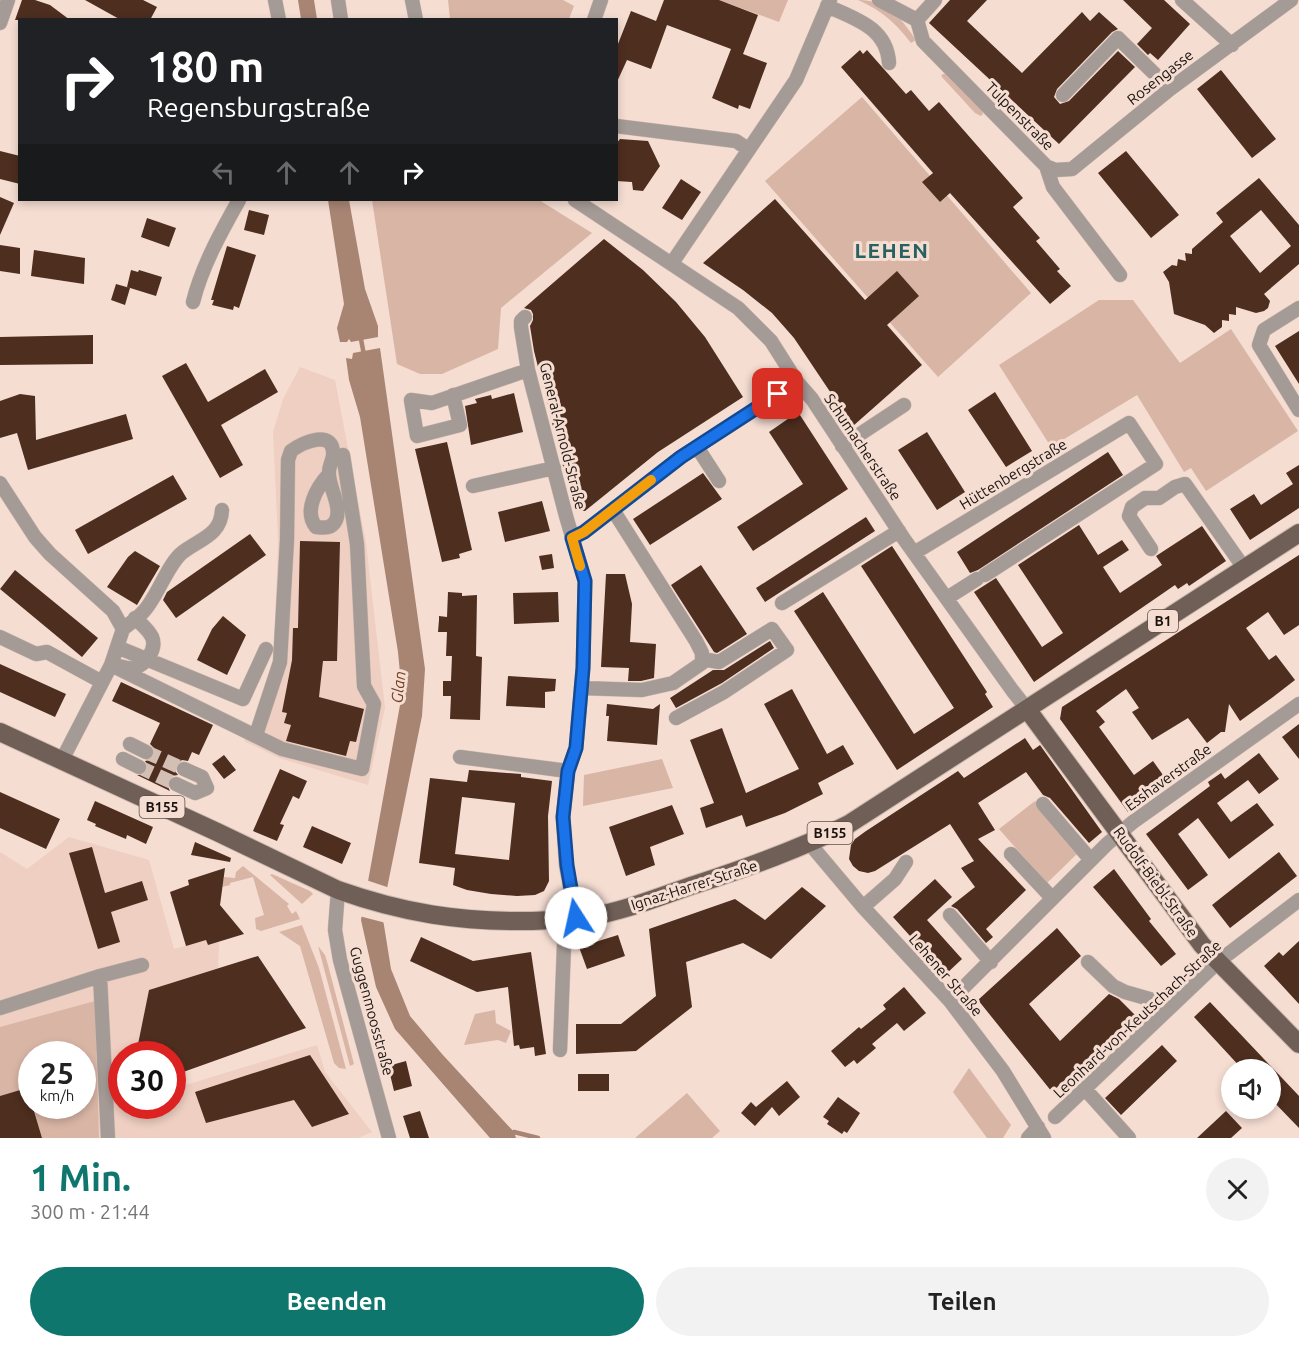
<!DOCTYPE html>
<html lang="de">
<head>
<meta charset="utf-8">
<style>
	:root { --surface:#fff; --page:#f2f2f2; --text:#222; --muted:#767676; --accent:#0f766e }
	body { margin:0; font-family:Ubuntu,sans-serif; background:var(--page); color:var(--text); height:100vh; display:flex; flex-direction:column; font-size:22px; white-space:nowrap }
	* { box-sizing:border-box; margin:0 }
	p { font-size:20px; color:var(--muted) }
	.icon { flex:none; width:33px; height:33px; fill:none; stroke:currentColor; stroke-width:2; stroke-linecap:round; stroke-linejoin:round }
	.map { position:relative; height:1138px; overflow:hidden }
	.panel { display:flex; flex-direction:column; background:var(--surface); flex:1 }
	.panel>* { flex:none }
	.top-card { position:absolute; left:18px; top:18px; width:600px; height:183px; border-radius:0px; box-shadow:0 3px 9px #0003; background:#202124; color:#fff; overflow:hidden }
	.fabs { position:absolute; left:1221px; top:1059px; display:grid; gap:12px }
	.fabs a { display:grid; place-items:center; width:60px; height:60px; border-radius:50%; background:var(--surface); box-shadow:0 3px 9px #0003; font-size:30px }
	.speed { position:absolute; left:18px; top:1041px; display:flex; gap:12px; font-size:30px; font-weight:700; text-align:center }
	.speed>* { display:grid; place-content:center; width:78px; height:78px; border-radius:50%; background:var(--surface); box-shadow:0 3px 9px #0003; line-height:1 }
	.speed small { font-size:15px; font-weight:400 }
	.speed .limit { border:9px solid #d22; background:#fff; color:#111 }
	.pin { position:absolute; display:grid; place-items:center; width:51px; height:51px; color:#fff; margin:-26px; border-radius:12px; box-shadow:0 3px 9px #0006 }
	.me { position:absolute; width:66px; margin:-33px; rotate:350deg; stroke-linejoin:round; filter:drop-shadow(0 0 4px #0008) }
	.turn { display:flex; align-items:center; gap:21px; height:126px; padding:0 30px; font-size:27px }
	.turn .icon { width:78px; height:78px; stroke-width:2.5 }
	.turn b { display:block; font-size:42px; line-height:51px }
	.lanes { display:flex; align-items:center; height:57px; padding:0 30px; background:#0003; justify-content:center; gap:30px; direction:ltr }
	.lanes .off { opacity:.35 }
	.round { display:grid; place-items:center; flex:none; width:63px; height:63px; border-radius:32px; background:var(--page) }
	.overview { display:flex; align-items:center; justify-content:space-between; height:102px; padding:0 30px }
	h1 { font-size:36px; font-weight:700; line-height:45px; color:var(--accent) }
	.primary-button { display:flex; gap:12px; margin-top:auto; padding:12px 30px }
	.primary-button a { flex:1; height:69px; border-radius:36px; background:var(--accent); color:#fff; font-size:24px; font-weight:700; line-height:69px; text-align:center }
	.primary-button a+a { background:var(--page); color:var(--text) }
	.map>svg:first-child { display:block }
	.built { fill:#eecfc1; fill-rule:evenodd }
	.green { fill:#d9b5a5; fill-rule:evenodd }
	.water { fill:#a88473 }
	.pier { fill:#f5ddd2 }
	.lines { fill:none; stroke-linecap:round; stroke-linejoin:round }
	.stream { stroke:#a88473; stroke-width:4.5 }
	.building { fill:#4d2e1f; fill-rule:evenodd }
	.minor-tunnel { stroke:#d4bfb5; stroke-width:14; stroke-dasharray:14 7; stroke-linecap:butt }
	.minor-casing { stroke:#ceb9af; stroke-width:15 }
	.major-casing { stroke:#ceb9af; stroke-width:20 }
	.minor { stroke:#a49a96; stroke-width:14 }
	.major { stroke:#705f57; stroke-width:18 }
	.route-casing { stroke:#114b97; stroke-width:15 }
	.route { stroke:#1a73e8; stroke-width:10 }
	.slow { stroke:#f59e0b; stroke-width:10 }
	.labels { text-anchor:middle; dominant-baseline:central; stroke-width:6; stroke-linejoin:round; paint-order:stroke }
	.shield { fill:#f5ddd2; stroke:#5c504a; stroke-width:1.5 }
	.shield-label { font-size:14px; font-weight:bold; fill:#1b130f }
	.street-label { font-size:15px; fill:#1b130f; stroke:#f5ddd2 }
	.water-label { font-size:16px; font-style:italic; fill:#754128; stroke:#f5ddd2 }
	.district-label { font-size:21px; font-weight:bold; letter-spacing:1.5px; fill:#276161; stroke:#f5ddd2 }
</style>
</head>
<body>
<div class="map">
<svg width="1299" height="1138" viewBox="0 0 1299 1138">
	<rect width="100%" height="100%" fill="#f5ddd2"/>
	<path class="built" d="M300,367l35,13 31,163 19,165 -17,77 -89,-27 -35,-17 24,-52 6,-33 4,-116 -5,-108 10,-33z
		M69,837l80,23 25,89 32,-9 2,5 11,-3 -1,26 -69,22 -13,64h-14v52h50l1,-20 16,-2 128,-39 8,27 47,60 -14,6h-358v-286l27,17zM32,1054h50v52h-50z"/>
	<path class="green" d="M448,0h115l11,6 -5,13h-119z
		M719,0h69l-9,22z
		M858,0c29,0 43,18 58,40l-5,3c-17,-22 -29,-32 -53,-43z
		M943,74h3l35,33 2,7 -2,2 -6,-3 -34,-37z
		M862,97l169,196 -93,84 -173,-196z
		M372,200h167l53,33 -91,75 -3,41 -56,25h-22l-23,-10z
		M1099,300h34l47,63 51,-34 67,102 -92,60 -15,-23 -7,4 -47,-77 -86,52 -52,-82z
		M662,759l11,29 -90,18 1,-31z
		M1035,801l44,51 -32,31 -48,-54z
		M243,866l46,38 -2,2 5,8 4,-3 4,8 -39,12 -5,-2 -1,-11 9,-3 -11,-38 -23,6v2l-8,2 2,-10 11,1 1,-6z
		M272,874l38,17 3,3 -11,10 -32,-29z
		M302,925l17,43 27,101 -7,-1 -5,-5 -34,-117 -21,-14z
		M318,946l7,9 3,10 26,99 -4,2z
		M95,1001l4,137h-99v-111zM32,1054h50v52h-50z
		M495,1010l1,13 15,8 -5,12 -8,-3 -34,5 11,-31z
		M969,1068l42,57 -8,13h-16l-34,-46z
		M687,1093l33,38 -8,7h-77z"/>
	<path class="water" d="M298,0h16l3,19h-16z
		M328,200h21l16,89 13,37v11l-27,5 -2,-3 -2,3h-7l-3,-14 7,-24z
		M380,348l45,321 -3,47 -40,197 9,56 19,47 32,38 72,78 2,6h-26l-95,-109 -19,-42 -15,-67 41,-226 -4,-42 -38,-235 -11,-37 -3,-22 6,1 1,-6z"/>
	<path class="pier" d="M366,880l24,8 -5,25 1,10 -27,-7z"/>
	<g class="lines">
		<path class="stream" d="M360,334l4,21
			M511,1138l3,-6 24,6"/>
	</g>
	<path class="building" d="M22,0h13l15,5 20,15h-55z
		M85,0h58l14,7 -7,13h-29z
		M664,0h55l39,15 -15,39 24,9 -17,46 -11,-4 -1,4 -26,-11 19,-49 -64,-24 -16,44 -24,-9 -11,24v-35l15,-38 25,10z
		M950,0h37l-20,21 55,52 60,-61 8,9 9,-9 19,17 -6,3 -55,57 -3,8 6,7 9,-3 49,-50 17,16 -76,77 -130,-121z
		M1123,0h41l26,24 -32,36 -8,-7 -2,2 -11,-11 15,-16z
		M860,50l3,4 4,-4 39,44 5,-4 18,21 10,-9 84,96 -10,9 27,31 -4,3 24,28 -3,2 14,15 -21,18 -100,-111 -10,9 -18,-20 11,-9 -92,-106z
		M1221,70l55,69 -24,19 -55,-69z
		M620,139l28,2 12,25 -17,25 -10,-1 -1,-8 -16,-1v-37z
		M0,151l20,5v28l-20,-5z
		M1126,151l53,64 -28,23 -53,-65z
		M1259,178l40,47v39l-35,30 6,7 -2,7 -4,3 -8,2 -20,-6v8l-7,-1v7l-7,-1v7l-8,6 -9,-8 -31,-11 -5,-32 -6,-10 9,-7 5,1 1,-7 8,2 -1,-8 7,1v-5l31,-27 -7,-9zM1261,210l30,36 -31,27 -30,-37z
		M681,179l20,13 -19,28 -20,-12z
		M0,197l14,6 -14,32z
		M775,199l90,101 32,-29 22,25 -32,29 35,40 -69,61 -59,-88 -22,-25 -29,-23 -40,-27z
		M249,210l20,5 -5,20 -20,-5z
		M147,218l29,10 -7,19 -28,-10z
		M604,239l39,31 33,32 29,35 38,60 -85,55 -73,59h-7l-5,-5 -39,-155 -4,-25 3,-6v-6l-2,-4 -7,-2z
		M0,245l20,3v26l-20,-3z
		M227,246l29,9 -17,53 -5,-2 -1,4 -21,-5 2,-5h-3z
		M34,250l51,8 -1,26 -53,-8z
		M131,270l7,2 1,-2 23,7 -6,19 -29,-9z
		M116,284l14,4 -5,17 -14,-5z
		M1299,331v53l-24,-38z
		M93,335v29l-93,1v-28z
		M186,363l22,39 57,-33 13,23 -57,33 22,40 -23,13 -58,-102z
		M995,392l37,59 -26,16 -38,-57z
		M514,393l9,39 -52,13 -6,-39 12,-3 -2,-4 16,-4 1,4z
		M20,394l15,2 1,44 90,-26 7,25 -105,31 -11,-37 -17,5v-37z
		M798,412l50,77 -95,62 -16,-24 66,-43 -34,-52z
		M927,432l38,60 -28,18 -39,-60z
		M447,442l25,108 -13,4 1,4 -18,4 -27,-113z
		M1108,452l15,23 -145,95 -8,3 -13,-21z
		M1299,465v43l-49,32 -20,-31 24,-15 7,11 32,-21 -7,-11z
		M703,473l19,26 -72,46 -17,-26z
		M173,475l14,24 -99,55 -13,-24z
		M542,501l8,30 -45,11 -7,-30z
		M866,517l9,14 -110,71 -9,-14z
		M1079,525l19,30 24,-15 7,10 -26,17 17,26 42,-28 -6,-9 46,-30 24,35 -37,25 -2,-3 -9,6 -3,-4 -141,97 -60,-90 22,-14 46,69 21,-14 -45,-68z
		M250,534l16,21 -90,63 -13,-18 4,-8z
		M300,541l40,1 -3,119h-14l-4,36 45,12 -8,33 -6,-1 -4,15 -60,-15 5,-16 -7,-2 3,-10 -5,-1 10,-52 1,-32h5z
		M892,546l95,146 -2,2 8,13 -96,63 -103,-159 29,-19 91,142 40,-26 -93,-142z
		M135,551l25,15 -23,39 -30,-18 21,-30z
		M552,554l2,14 -12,2 -3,-14z
		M1299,555v70l-15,10 -16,-23 -22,16 23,32 7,-5 19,25 -22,17 -33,24 -11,-17 -4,28h-4l-14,11 -19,-25 -36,22 -20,-28 7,-4 -13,-19 -30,22 9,11 -6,5 35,48 19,-14 15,21 -40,30 -68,-93 2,-12z
		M701,565l46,69 -30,19 -3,-1 -43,-67z
		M15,570l83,68 -16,19 -82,-68z
		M606,574h19l7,30 -2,38 26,2 -2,34 -13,3h-13l1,-13 -28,-1z
		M448,592l14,1v3l15,-1 -1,61 6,1 -2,63 -30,-1 1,-23h-8v-15h8l1,-25h-6l1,-24h-9l1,-12v-4l8,1z
		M558,592l1,30 -45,2 -1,-31z
		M223,616l23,19 -19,40 -30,-15 15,-31z
		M770,641l4,7 -52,35 -46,25 -6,-10 43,-28h11z
		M0,664l66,30 -11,23 -55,-25z
		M508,676l48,3 -1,12 -10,1v16l-39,-2z
		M121,682l92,43 -14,30 -7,-3 -4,9 -6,-1 -6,5 -1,6 3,4 -7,1 -3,4 -1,5 3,6 -33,-16h6l4,-3 1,-6 -3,-5 5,-1 4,-5v-7l-4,-4 10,-21 -48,-22z
		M792,689l35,65 16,-9 11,19 -36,19 5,11 -38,19 -39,14 -4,-12 -36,13 -6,-20 14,-5 -24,-63 32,-12 24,65 53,-24 -35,-65z
		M607,704l46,5 7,-5 -3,41 -50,-4 2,-25h-3z
		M1299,724v35l-17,-22z
		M1025,738l8,12 7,-5 62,87 -13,11 -39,-45 -7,-3 -17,-23 -48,31 17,27 -17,9 48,51 -40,39 7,8 -7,6 -29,-34 -6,-3 24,-19 -14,-19 13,-7 -24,-37 -75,47 -7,2 -9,-2 -6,-5 -4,-7 2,-14 4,-6 11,-8 92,-60 6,7z
		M1259,753l20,26 -20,15 -11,-14 -31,23 14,19 26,-19 17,22 -45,34 -31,-41 -20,16 30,41 -20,15 -42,-56 64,-48 -2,-4 13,-9 4,6z
		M224,755l12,15 -12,9 -12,-15z
		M280,769l27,12 -8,18 -6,-3 -13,28 4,1 -7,16 -24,-10z
		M469,770l52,4v3l31,4 -4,35 1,65 -5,10 -9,4 -18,1 -26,-2 -24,-4 -14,-5 2,-17 -36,-5 11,-85 37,4zM462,797l53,6 -6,57 -54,-6z
		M0,792l60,27 -14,30 -46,-21z
		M95,801l58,26 -7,17 -19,-9 -1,4 -31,-13 1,-2 -9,-4z
		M672,805l12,29 -34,13 5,18 -29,11 -17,-49z
		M312,826l39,17 -9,21 -39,-17z
		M195,842l36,16 -1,4 -39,-7z
		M92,847l13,46 37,-12 6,19 -37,12 9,30 -22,7 -29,-96z
		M1279,852l18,24 -67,52 -18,-23z
		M225,868l-5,37 24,29 -36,11 -2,-5 -20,6 -16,-54 19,-7 -1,-5z
		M1114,869l37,50 -2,2 27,33 -15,12 -68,-79z
		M935,879l17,18 -25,23 35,39 -17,16 -52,-58z
		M802,887l24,19 -55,53 -28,-16 -57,19 6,45 -56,44 -60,3v-30h45l35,-28 -7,-67 86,-30 30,21z
		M1057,928l24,28 -52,48 31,37 49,-47 10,5 16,16 -83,77 -74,-92z
		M618,935l7,21 -38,13 -8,-22z
		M421,937l52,24 58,-9 15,102 -11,2 -1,-9 -14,2 -1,-4 -5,1 -6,-59 -31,5 -67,-31z
		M1299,941v63l-35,-38 15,-14 4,4z
		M258,956l48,72 -134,48v-22h-36l13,-64z
		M904,987l22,26 -22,18 -7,-8 -25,21 4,4 -19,16 -3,-4 -9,7 -14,-16 28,-24 2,2 25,-20 -3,-4z
		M1210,1002l89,94v32l-29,-30v-28h-27l-49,-53z
		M1162,1045l15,16 -56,54 -16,-17z
		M310,1055l39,59 -37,13 -18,-27 -88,23 -11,-31z
		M406,1061l6,25 -18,5 -6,-25z
		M578,1074h31v17h-31z
		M787,1081l13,16 -21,19 -7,-9 -17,19 -14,-13 10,-11 5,5z
		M27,1088l15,50h-42v-42z
		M838,1097l22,16 -13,20 -3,-2 -2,3 -15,-10 2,-3 -6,-4z
		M420,1111l9,27h-19l-7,-22z
		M1226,1111l16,17 -11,10h-34z"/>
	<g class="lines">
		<path class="minor-tunnel" d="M146,752l38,17
			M139,767l37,17"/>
		<defs>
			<path id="minor" d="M275,0l4,20
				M338,0l3,20
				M412,0l4,20
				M879,0l38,20 6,21 123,125 7,21 67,88
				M1182,0l50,45
				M827,6c29,13 60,22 62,57
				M594,20l7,-20
				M917,20l18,-20
				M0,23l8,-23
				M1063,95l55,-57 52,51
				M616,126l120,15 12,8
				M1046,166l9,4 17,-1 98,-80 121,-89
				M575,200l163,108 33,33 26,41 15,17 92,140 108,151 15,19
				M672,263l124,-183 34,-80
				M193,302c9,-36 28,-70 46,-102
				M1299,308l-35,22 -5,15 40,65
				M525,317l-4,4v6l7,43 38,146 19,65 -2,87 -7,80 -8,23 -5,46 3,48 10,53
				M453,395l7,30 -43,11 -6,-36 21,3 96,-33
				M842,446l62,-41
				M697,447l22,34
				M0,483l35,54 15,17 63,57 10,18 -12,36 -49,95
				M473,486l81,-18
				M572,538l12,-6 97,-75 116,-75
				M1151,549l-22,-33 3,-9 13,-9h14l16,-11 10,-3 59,84
				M914,553l215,-130 27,41 -171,111
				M947,598l30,-19
				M782,603l117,-72
				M123,629c7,-6 15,-11 21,-18 14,-15 24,-48 39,-59 17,-13 38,-17 39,-42
				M0,637l36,17 11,-2 55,30
				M117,647l126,52 23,-50
				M111,665l171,84 80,20 12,-65 -10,-18 -7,-142 -14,-89
				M119,666c4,1 10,3 15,2 12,-3 23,-19 18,-31 -4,-8 -11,-13 -17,-19
				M581,688l61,2 31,-7 29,-20v-10l-6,-12 -83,-131
				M676,718l48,-26 63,-42 -15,-21 -53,33 -17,-3
				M256,735l24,-73 7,-122 1,-80 3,-9c12,-9 44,-23 42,5 -1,6 -5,12 -4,18 0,14 13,32 7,46 -4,9 -12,8 -20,7 -13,-16 1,-40 13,-53
				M130,744l16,8
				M460,757l108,14
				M123,759l16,8
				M176,784l19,9 12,-5 -5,-11 -18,-8
				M1043,804l47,55
				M810,844l53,63 87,94 53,70 41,67
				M1011,854l41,44
				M338,890l-3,40 5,30 49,178
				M863,907l32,-28 11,-17
				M950,915l41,47
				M1088,962l25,24 12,6 28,8 12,12
				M100,976l8,162
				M962,989l145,-145 26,-22 166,-118
				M0,1008l100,-32 42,-11
				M560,1050l5,-131
				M1085,1089l44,49
				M1055,1117l164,-156 80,-61
				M1028,1138l10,-11"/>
			<path id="major" d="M1027,709l175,236 97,99
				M0,732l217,100 121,58c65,23 122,32 191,31 21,-1 43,-1 64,-5 35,-6 70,-21 104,-32 52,-17 103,-35 152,-60l450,-291"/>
		</defs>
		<use href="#minor" class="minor-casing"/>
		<use href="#major" class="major-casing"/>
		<use href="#minor" class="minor"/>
		<use href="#major" class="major"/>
	</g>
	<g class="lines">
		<defs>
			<path id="route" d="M576,918l-9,-53 -4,-48 5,-46 8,-23 7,-80 2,-87 -13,-43 12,-6 97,-75 97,-63"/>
		</defs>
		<use href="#route" class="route-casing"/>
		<use href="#route" class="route"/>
		<path class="slow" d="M580,566l-8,-28 12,-6 67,-52"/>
	</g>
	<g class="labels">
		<g class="shield">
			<rect x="1148" y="610" width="30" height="22" rx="4.5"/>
			<rect x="139.5" y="796" width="45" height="22" rx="4.5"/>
			<rect x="807.5" y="822" width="45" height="22" rx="4.5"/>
		</g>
		<g class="shield-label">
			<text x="1163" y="621">B1</text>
			<text x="162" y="807">B155</text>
			<text x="830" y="833">B155</text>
		</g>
		<g class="street-label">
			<text transform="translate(1160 77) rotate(-38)">Rosengasse</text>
			<text transform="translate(1020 116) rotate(45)">Tulpenstraße</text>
			<text transform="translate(563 436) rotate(76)">General-Arnold-Straße</text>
			<text transform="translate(863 447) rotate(56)">Schumacherstraße</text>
			<text transform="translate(1013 474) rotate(-31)">Hüttenbergstraße</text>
			<text transform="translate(1168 777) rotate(-36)">Esshaverstraße</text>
			<text transform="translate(1156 882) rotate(54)">Rudolf-Biebl-Straße</text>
			<text transform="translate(694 885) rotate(-18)">Ignaz-Harrer-Straße</text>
			<text transform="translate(946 975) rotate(49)">Lehener Straße</text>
			<text transform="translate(372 1011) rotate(75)">Guggenmoosstraße</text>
			<text transform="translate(1137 1019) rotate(-43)">Leonhard-von-Keutschach-Straße</text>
		</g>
		<g class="water-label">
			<text transform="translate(398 687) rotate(-84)">Glan</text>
		</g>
		<g class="district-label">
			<text x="892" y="250">LEHEN</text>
		</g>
	</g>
</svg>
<div class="fabs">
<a><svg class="icon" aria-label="sound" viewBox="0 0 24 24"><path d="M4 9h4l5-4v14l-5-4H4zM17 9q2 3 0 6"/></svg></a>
</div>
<div class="speed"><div>25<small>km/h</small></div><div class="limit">30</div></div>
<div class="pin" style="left:778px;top:394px;background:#d93025"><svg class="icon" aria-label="arrive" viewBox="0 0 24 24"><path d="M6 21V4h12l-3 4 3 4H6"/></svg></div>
<svg class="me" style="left:576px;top:918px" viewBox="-20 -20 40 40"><circle r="19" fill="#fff"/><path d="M0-13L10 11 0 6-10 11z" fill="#1a73e8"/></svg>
<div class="top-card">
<div class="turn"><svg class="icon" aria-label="right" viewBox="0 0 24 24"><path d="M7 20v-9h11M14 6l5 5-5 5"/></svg><div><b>180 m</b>Regensburgstraße</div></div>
<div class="lanes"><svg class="icon off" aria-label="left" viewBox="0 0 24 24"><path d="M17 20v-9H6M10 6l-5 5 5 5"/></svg><svg class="icon off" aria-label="ahead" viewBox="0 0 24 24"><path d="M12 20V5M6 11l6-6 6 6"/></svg><svg class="icon off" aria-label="ahead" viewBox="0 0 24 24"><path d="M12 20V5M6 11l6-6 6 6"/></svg><svg class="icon" aria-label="right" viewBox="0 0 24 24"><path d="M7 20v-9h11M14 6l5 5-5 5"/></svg></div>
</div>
</div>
<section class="panel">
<div class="overview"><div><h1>1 Min.</h1><p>300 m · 21:44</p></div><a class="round"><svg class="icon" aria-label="close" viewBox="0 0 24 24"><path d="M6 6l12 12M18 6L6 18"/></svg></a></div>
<div class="primary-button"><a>Beenden</a><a>Teilen</a></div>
</section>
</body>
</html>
